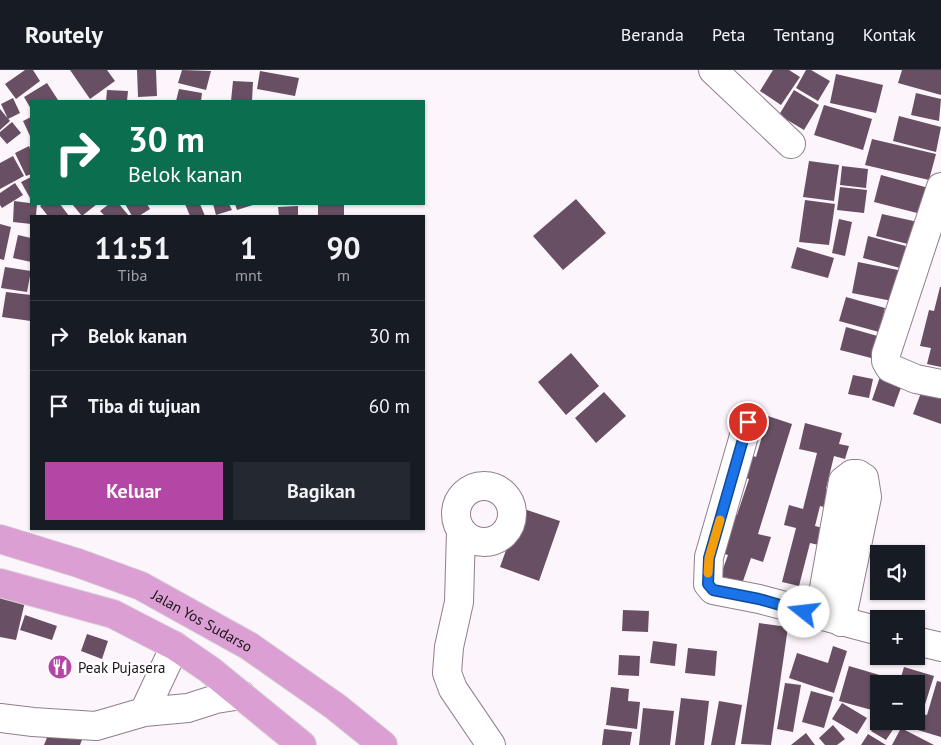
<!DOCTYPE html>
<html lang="id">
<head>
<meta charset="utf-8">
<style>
	:root { --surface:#171b24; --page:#242831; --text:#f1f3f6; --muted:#9ea1a6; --line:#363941; --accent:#b446a5 }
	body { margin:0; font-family:"PT Sans",sans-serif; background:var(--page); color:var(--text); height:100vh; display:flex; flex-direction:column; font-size:19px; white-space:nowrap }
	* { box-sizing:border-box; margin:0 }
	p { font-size:16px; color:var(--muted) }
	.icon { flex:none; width:28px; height:28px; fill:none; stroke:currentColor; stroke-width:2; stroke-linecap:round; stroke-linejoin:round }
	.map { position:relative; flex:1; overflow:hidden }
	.drawer { position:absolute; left:30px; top:145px; width:395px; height:315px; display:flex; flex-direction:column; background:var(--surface); border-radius:0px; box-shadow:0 1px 4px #0004 }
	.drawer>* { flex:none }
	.hud { position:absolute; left:30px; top:30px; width:395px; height:105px; border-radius:0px; box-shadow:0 1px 4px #0004; background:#0b6e4f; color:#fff; overflow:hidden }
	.fabs { position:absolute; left:870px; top:475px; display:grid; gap:10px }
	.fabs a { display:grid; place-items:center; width:55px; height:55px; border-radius:0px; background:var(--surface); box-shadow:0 1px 4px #0004; font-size:25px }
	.pin { position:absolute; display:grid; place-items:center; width:42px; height:42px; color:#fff; margin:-21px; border:2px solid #fff; border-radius:50%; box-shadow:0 1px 5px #0007 }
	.me { position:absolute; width:55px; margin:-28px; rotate:286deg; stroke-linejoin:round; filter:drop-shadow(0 0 4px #0008) }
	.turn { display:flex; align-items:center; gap:18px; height:105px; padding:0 15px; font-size:22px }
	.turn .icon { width:65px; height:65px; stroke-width:2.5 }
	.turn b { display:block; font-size:35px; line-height:42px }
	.eta { display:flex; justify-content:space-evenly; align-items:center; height:85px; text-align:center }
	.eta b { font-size:30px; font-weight:700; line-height:35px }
	.cta { display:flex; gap:10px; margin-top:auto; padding:10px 15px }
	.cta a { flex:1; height:58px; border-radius:0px; background:var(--accent); color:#fff; font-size:20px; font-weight:700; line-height:58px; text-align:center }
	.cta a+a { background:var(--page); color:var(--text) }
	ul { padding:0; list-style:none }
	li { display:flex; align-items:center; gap:15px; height:70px; padding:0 15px; border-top:1px solid var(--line) }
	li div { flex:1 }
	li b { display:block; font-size:19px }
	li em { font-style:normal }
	header { display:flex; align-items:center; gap:30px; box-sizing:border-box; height:70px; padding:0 25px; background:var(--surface); border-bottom:1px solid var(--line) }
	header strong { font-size:24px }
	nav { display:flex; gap:28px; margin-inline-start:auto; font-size:18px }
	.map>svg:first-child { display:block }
	.building { fill:#684f63 }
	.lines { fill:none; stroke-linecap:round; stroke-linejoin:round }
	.minor-casing { stroke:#917e8d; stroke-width:30 }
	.major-casing { stroke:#d6d5d6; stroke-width:30 }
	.minor { stroke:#fff; stroke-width:28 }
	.major { stroke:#dc9fd3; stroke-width:28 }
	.route-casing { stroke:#114b97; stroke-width:12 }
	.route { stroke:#1a73e8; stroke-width:9 }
	.slow { stroke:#f59e0b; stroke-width:9 }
	.labels { text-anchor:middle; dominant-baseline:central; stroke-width:5; stroke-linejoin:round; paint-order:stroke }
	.street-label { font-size:15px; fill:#1b141a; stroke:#fff }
	.poi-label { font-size:15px; fill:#1b141a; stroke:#fff; text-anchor:start }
</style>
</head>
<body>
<header>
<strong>Routely</strong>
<nav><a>Beranda</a><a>Peta</a><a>Tentang</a><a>Kontak</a></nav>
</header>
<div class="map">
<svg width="941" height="675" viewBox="0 0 941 675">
	<rect width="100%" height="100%" fill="#fdf5fc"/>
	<path class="building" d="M25,0h8l7,11 -24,18 -11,-15z
		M70,0h37l8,11 -25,18z
		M137,0h19l1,26 -19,1z
		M182,0l29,1 -5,19 -28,-7z
		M773,0h16l11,7 -19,28 -21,-14z
		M806,0h5l19,11 -12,20 -22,-13z
		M902,0h39v25l-43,-12z
		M260,1l39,7 -4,18 -38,-7z
		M836,4l47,11 -7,28 -46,-10z
		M233,11l20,1 -1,19h-21z
		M47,13l11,17 -3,1h-24v8l-7,-12z
		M179,19l23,4 -1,8h-25z
		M107,20l21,1 -1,10h-21z
		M794,20l25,15 -15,25 -25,-15z
		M916,23l25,6 -2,22 -28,-6z
		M13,28l7,15 -12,6 -7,-15z
		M824,35l48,14 -9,31 -49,-15z
		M0,39l10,12 -10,9z
		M899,46l42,11 -5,25 -43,-11z
		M31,47v21l-8,-17z
		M12,52l9,11 -14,11 -7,-8v-4z
		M872,69l64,15 -7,26 -64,-15z
		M29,76l2,5v23l-5,2 -11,-23z
		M13,86l11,20 -24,13v-26z
		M809,91l30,4 -5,36 -31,-4z
		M842,96l26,3 -2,19 -26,-3z
		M881,105l55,15 -7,26 -55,-14z
		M31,107v20l-1,1 -9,-16z
		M15,113l8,12 -21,13 -2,-3v-12z
		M840,117l27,3 -3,23 -27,-3z
		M576,129l30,34 -43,37 -30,-34z
		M805,130l30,4 -6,41 -30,-3z
		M14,131l23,3 -1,12h-5v8l-18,-2z
		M43,134h17l9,12h-21l-8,-10z
		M72,134h25l-15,12z
		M109,134h10l10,12h-24l-5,-5z
		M125,134h22l3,5 -11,7h-7z
		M185,134h15l5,12h-15z
		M213,134h16l3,6 -16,5z
		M235,134h21l-19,6z
		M318,134h26v12l-26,-1z
		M298,136v10h-19l-1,-9z
		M882,144l36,8 -6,23 -36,-9z
		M839,149l13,3 -7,34 -13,-3z
		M0,154l11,3 -7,33 -4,-1z
		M18,165l13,3v24l-18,-4z
		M868,166l38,10 -6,22 -37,-10z
		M797,177l37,11 -6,20 -37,-10z
		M858,192l45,9 -6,31 -45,-9z
		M5,197l26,4 -4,21 -26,-4z
		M940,217h1v80l-14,-3 4,-16 -11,-2 9,-36 5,1z
		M6,222l25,3v26l-29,-4z
		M846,227l39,11 -6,24 -40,-11z
		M846,257l35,10 -6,22 -35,-9z
		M571,283l28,33 -33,29 -28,-33z
		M881,304l22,8 -9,25 -22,-7z
		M853,305l20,4 -4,19 -21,-4z
		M922,320l19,7v27l-28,-10z
		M604,322l22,24 -30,27 -21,-25z
		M768,346l24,8 -34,110 13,3 -8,25 -12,-4 -9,26 -22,-7 8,-22 -13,-4 12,-39 10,3 12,-36 -10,-3 6,-23 11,4z
		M805,353l37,10 -3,11 10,2 -4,13 -11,-3 -8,33 9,3 -4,17 -11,-3 -5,20 12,3 -4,17 -13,-3 -11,43 -17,-4 14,-54 -12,-3 5,-20 14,4 14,-56 -18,-4z
		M521,438l39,13 -21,60 -39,-14z
		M0,517l27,6 -11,47 -16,-3z
		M623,540l26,1 -1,21 -26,-1z
		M25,545l32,11 -5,14 -32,-10z
		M759,553l29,4 -17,118 -30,-1z
		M87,564l21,7 -6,18 -21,-8z
		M653,571l24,3 -2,22 -25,-3z
		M833,576l14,5 -13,42 -45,-15 8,-25 31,10z
		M688,578l29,3 -2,25 -30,-3z
		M619,585l21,1 -1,20 -21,-1z
		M849,596l44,13 -1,5h-13v28l-40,-11z
		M904,597l30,9 -12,38 5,1 10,-34 4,1v55l-50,-15 25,-1v-37h-17z
		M785,613l16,2 -8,47 -16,-3z
		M611,617l18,2 -1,12 12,1 -3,27 -31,-4z
		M811,621l22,6 -9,31 -22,-6z
		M681,628l28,3 -5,44h-29z
		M719,631l23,4 -7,40h-24z
		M842,633l25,15 -10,16 -25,-15z
		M643,638l31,3 -4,34h-31z
		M878,651h4l12,7 -8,12 -15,-9z
		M52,655l31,12 -3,8h-36z
		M833,655l12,14 -8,6h-12l-6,-7z
		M901,658l33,17h-42z
		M604,659l28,3 -2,13h-28z
		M806,663l9,12h-24z
		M868,664l18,11h-25z"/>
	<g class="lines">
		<defs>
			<path id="minor" d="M713,0l78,74
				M941,117l-55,167v7l4,7 26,11 25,5
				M748,352l-39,135 -1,27 5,6 46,9 120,32
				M456 444a28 28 0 1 1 56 0a28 28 0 1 1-56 0Z
				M461,461l-2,71 -10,45 -2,26 6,16 38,56
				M819,546l24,-135 9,-7h6l6,4 3,19 -26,125
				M916,571l25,6
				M144,642l31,-66
				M0,648l33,4 63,4 48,-14 44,-4 28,-9 25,-4"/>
			<g id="major">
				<path id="s1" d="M0,469l78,24 63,23 108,60 87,61 47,38"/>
				<path d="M0,513l113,31 62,32 35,24 92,75"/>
			</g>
		</defs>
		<use href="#minor" class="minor-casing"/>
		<use href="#major" class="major-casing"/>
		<use href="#minor" class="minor"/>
		<use href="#major" class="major"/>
	</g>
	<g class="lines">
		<defs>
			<path id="route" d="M748,352l-39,136 -1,26 5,6 46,9 45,13"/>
		</defs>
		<use href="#route" class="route-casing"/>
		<use href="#route" class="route"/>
		<path class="slow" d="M708,503l1,-15 11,-38"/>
	</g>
	<defs>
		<symbol id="restaurant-disc" viewBox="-11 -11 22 22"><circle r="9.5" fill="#b446a5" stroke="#fff"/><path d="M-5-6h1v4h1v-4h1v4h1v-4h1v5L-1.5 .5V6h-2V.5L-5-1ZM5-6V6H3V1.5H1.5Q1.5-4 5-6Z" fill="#fff"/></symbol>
	</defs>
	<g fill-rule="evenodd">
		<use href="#restaurant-disc" x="46" y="583" width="28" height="28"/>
	</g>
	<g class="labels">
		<g class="street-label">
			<text stroke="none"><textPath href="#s1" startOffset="219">Jalan Yos Sudarso</textPath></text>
		</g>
		<g class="poi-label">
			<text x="78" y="597">Peak Pujasera</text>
		</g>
	</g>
</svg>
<div class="fabs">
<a><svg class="icon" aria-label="sound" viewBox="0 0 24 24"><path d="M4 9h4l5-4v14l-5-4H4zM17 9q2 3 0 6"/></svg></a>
<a>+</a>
<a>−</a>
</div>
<div class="pin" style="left:748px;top:352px;background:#d93025"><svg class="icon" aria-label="arrive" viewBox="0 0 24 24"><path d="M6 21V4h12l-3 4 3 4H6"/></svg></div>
<svg class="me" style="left:804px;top:542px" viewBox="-20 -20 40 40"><circle r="19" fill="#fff"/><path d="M0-13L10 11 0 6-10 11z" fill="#1a73e8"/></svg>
<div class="hud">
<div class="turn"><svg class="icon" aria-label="right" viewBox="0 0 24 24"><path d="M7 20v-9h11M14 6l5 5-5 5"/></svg><div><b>30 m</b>Belok kanan</div></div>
</div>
<section class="drawer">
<div class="eta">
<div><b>11:51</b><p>Tiba</p></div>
<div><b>1</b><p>mnt</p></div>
<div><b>90</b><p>m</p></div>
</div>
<ul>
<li><svg class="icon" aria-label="right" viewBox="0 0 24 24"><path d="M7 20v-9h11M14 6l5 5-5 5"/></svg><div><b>Belok kanan</b></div><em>30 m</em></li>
<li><svg class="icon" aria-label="arrive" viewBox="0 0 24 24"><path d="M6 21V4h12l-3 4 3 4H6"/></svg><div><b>Tiba di tujuan</b></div><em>60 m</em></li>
</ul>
<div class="cta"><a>Keluar</a><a>Bagikan</a></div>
</section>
</div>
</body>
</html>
